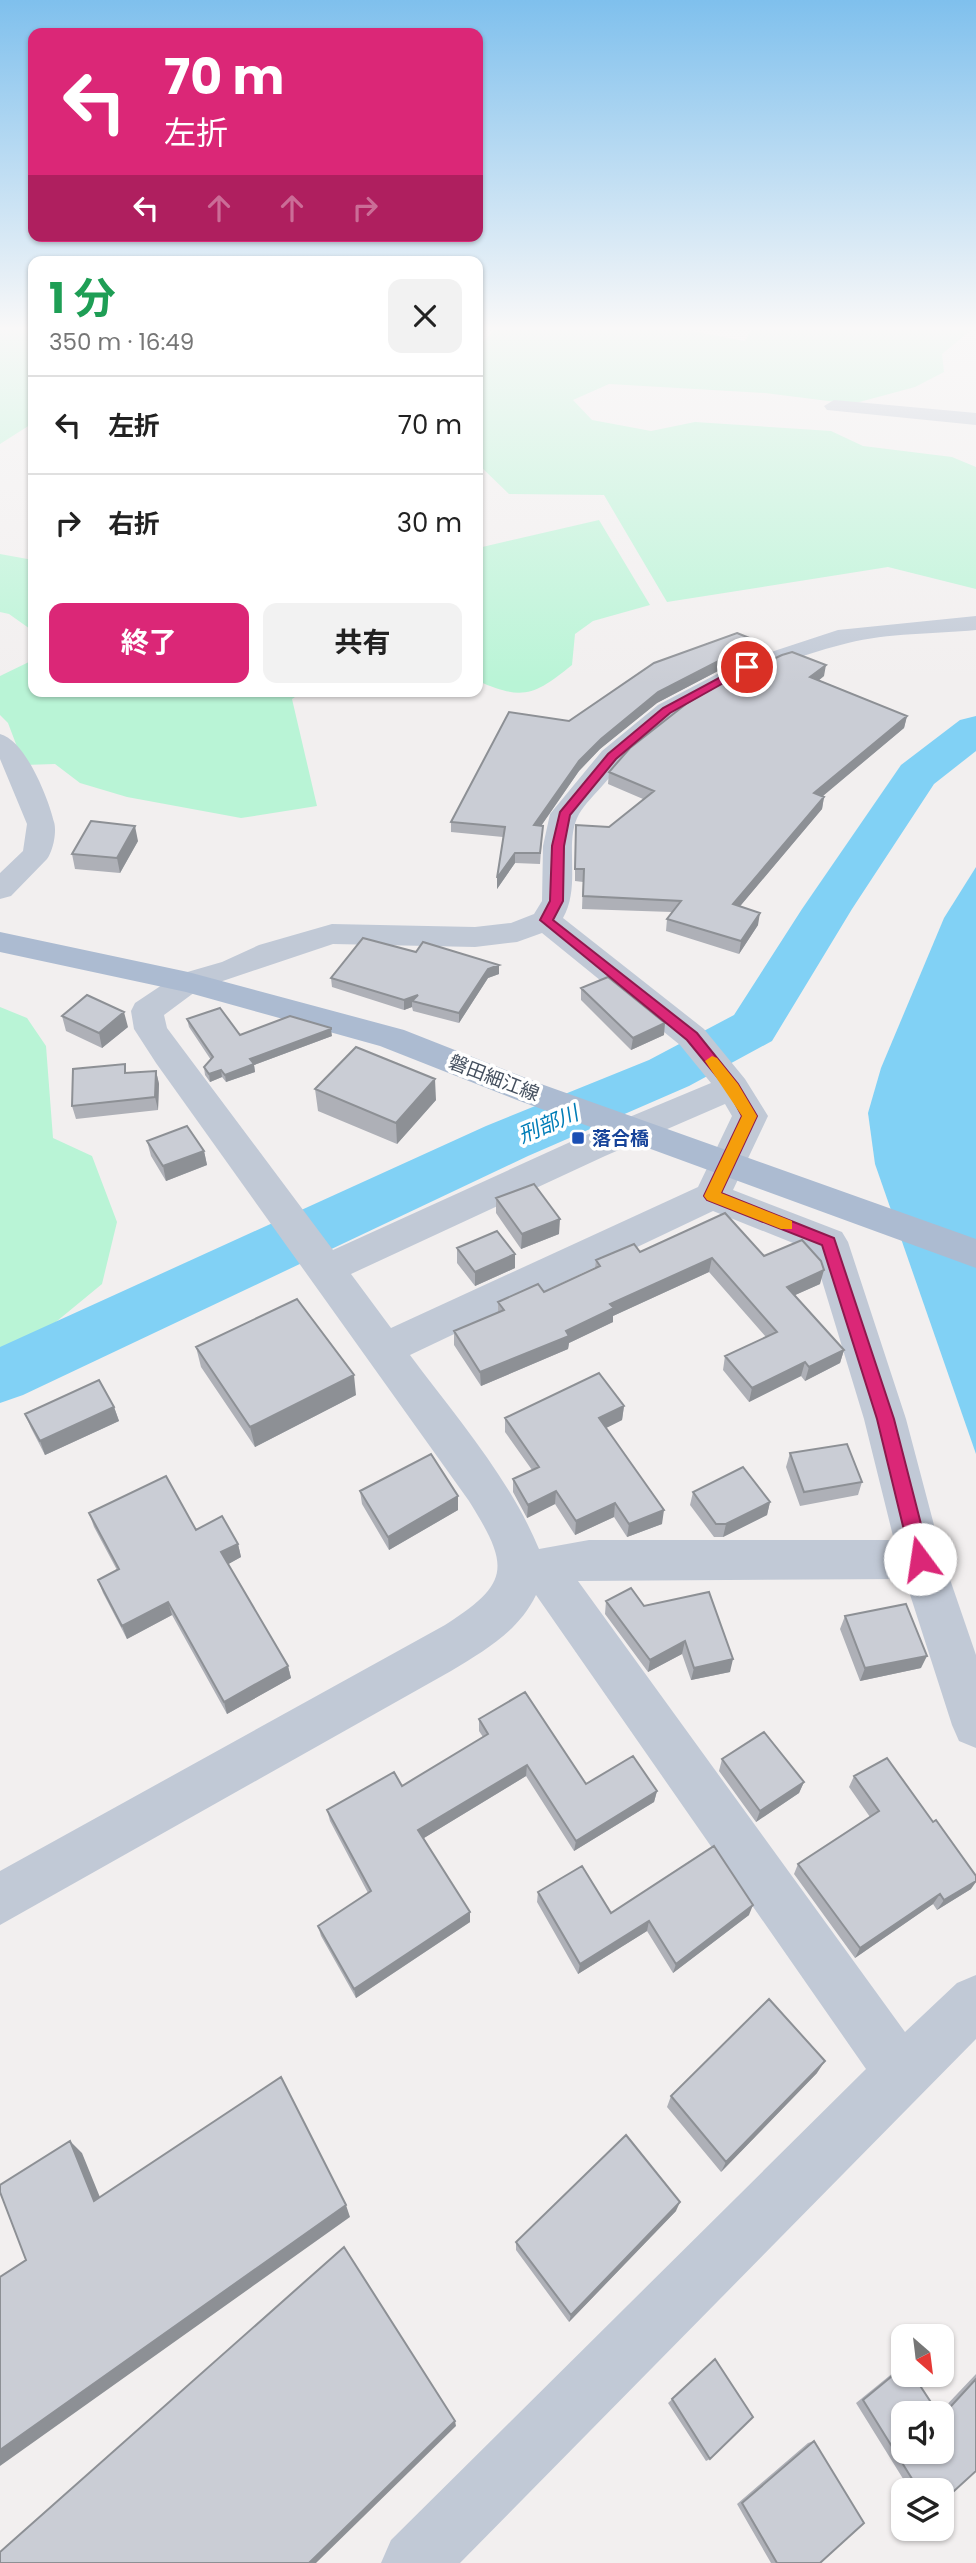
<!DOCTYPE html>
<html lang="ja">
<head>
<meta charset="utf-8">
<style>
	:root { --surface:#fff; --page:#f2f2f2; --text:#222; --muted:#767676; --line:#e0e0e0; --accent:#db2777 }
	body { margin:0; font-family:Poppins,"Noto Sans JP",sans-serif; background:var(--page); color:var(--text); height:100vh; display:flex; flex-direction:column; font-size:26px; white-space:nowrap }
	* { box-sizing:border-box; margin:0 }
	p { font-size:23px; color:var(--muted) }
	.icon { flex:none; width:38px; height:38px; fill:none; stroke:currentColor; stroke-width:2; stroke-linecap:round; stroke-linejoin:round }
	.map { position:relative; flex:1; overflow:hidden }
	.details { position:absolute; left:28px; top:256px; width:455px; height:441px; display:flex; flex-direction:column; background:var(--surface); border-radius:14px; box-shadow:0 2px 5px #0004 }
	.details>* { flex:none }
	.guide { position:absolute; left:28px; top:28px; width:455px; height:214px; border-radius:14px; box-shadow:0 2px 5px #0004; background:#db2777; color:#fff; overflow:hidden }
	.needle { width:46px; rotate:152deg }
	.buttons { position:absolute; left:891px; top:2324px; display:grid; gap:14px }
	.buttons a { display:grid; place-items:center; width:63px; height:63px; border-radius:14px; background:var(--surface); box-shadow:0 2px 5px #0004; font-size:35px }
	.pin { position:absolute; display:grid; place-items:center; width:60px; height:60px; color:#fff; margin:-30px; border:4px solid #fff; border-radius:50%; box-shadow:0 2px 7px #0007 }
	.me { position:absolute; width:77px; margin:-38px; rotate:346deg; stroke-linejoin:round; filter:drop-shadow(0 0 5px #0008) }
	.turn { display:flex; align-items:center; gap:24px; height:147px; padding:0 21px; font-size:32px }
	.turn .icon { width:91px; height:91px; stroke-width:2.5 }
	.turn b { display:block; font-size:49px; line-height:60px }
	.lanes { display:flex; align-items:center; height:66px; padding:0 21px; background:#0003; justify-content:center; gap:35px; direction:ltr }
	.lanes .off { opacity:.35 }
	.round { display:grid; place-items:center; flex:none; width:74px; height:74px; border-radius:14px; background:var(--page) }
	.head { display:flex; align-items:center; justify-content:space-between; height:119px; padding:0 21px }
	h1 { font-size:42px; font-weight:700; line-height:52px; color:#1e9e55 }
	.button { display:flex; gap:14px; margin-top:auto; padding:14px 21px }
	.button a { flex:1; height:80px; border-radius:14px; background:var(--accent); color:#fff; font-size:28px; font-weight:700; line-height:80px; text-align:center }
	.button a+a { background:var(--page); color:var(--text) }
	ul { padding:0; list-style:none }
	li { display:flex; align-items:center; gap:21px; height:98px; padding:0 21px; border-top:2px solid var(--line) }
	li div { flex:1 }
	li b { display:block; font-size:26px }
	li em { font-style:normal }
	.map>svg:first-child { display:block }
	.green { fill:#b9f4d6 }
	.water { fill:#81d1f5 }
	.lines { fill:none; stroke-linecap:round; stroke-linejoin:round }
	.river { fill:#81d1f5; fill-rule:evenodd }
	.minor { fill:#c1c9d6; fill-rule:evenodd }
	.major { fill:#acbbd1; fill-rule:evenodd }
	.wall { fill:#aeb0b7 }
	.shaded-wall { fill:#8d9095 }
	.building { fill:#cacdd5; stroke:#8d9095; stroke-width:2 }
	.route { fill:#db2777; stroke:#8e194d; stroke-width:2 }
	.slow { fill:#f59e0b }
	.transit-dot { fill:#1a4fb4; stroke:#fff; stroke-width:2.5 }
	.labels { text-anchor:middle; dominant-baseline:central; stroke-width:7; stroke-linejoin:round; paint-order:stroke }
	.street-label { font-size:19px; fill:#45505f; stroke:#fff }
	.transit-label { font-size:19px; font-weight:bold; fill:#164399; stroke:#fff; text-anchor:start }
	.water-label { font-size:21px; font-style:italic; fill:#007db7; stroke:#fff }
</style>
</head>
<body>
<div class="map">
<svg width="976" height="2563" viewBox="0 0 976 2563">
	<rect width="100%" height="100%" fill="#f2efef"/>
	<path class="green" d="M0,326h33v97l-33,21z
		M498,326h167l80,15 9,-15h222l-34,28 2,18 -29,15 -63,17 -87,-11 -156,-9 -36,16 19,20 59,11 44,-9 136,9 32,15 89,11 24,10v122l-88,-22 -221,35 -63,-107 -95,-1 -31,-30v-116z
		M599,520l51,85 -57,16 -18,13 -3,31c-37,30 -49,36 -94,16v-133z
		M0,554l33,6v71l-24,-17 -9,-2z
		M33,660v31h271l-12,8 25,107 -76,12 -114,-21 -47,-14 -25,-19 -31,1 -16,-42 -8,-8v-39z
		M0,1007l27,11 19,28 7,92 39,18 25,66 -15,62 -102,84z"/>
	<path class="water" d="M976,867v587l-101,-290 -7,-51 13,-45 63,-150z"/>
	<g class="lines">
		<path class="river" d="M976,716v35l-42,33 -82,125 -80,132 -83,45 -161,70 -505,239 -23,8v-56l486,-221 163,-66 85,-45 68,-106 99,-144 59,-45z"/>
		<path class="minor" d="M834,400l142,13v12l-149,-15 -3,-4z
			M976,616v14c-40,4 -89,3 -128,13 -92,23 -184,68 -245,142 -8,9 -18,19 -24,29 -16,29 3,70 -16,104l141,111 41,50 23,37 -35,74 109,42 6,10 58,177 37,140 33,96v93l-17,-7 -7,-16 -47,-146 -327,2 327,451 52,-49 19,-8v64l-516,524h-79l10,-23 475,-471 -330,-474c-18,37 -51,55 -85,76l-451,254v-54l445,-246c67,-42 64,-60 24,-124l-313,-438 -22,-34 -3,-18 4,-8 42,-28 45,-13 37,-17 73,-21 143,3 36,-4 23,-9 8,-13 1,-55 7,-32 52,-63 56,-46 80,-42 100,-33zM542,933l138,112 31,38 -132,55 -246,112 -166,-222 -3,-13 35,-26 134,-45 142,3 42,-5zM725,1104l7,12 -34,71 -307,141 -40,-54 254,-118zM713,1211l100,40 51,168 30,121h-305l-50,9c-30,-72 -83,-132 -129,-194z
			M0,734c25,6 48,63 54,88 3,10 -1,29 -7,37l-36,37 -11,3v-26l23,-22 4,-27 -27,-65z"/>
		<path class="major" d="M0,932l188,40 216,58 137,54 435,155v29l-459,-168 -137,-54 -194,-54 -186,-40z"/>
	</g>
	<path class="wall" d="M762,643l-1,10 -24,8 -80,42 -57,46 -21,22 -38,55 1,10 -2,28 -25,-1 -18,26v-11l6,-41 -52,-5v-10l118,-101z
		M824,676l-5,4 88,36 -3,12 -81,68 1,1 -2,12 -82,97 18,19 -19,29 -73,-23 1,-12 5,-7 -90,-3 1,-27 -8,-1v-43l34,-11 34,-28 -35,-15 1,-12z
		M138,841l-18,32 -45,-4 -3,-15z
		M416,952l83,13v9l-11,4 -29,45 -46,-12 -1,-4 -8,3 -72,-23 -1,-9z
		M581,988l83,47 -33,15 -50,-50z
		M62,1016l66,11 -26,21 -36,-17z
		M187,1019l53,16 92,1 -78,29 1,7 -29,10 -4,-5 -12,5 -5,-7 -1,-8 7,-7 -22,-33z
		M156,1071l3,13 -1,26 -82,9 -4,-13z
		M315,1089l121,11 -39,44 -79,-33z
		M147,1141l57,10 3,14 -41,16 -15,-25z
		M496,1198l63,36 -38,15 -25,-36z
		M457,1248l58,20 -40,18 -18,-23z
		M640,1252l124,4 56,28 -25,11 49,55 -4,13 -35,18 -4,-5 -52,26 -26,-32 2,-14 41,-19 -57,-65 -96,44v6l-44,21 -1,6 -87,37 -27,-41v-14l44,-18v-11l46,-10 51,-24 1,-8z
		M196,1347l160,48 -101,52 -54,-80z
		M624,1406l-2,14 -16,8 56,96 -35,13 -13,-20 -39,18 -20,-31 -28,14 -14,-26v-13l19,-9 -27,-38v-14z
		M114,1407l5,14 -74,34 -14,-27 -6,-14z
		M790,1453l72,29 -4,13 -58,11 -14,-39z
		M360,1491l98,19 -69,40 -27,-46z
		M693,1492l77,10 -3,13 -44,22h-9l-24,-32z
		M89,1513l107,17 42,14 3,13 -13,7 60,102 3,12 -64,36 -55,-99 -45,24 -24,-46 -5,-13 19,-10 -23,-43z
		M606,1601l38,5 86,66 -39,8 -9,-26 -34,18 -43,-58z
		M845,1616l76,52 -61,13 -20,-52z
		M479,1719l107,65 71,7 -3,11 -80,49 -48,-75 -102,62 46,84 -114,76 -35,-62 -3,-10 50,-33 -38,-72 -3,-11 75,-24 81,-49 -4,-6z
		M722,1759l82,23 -5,11 -43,29 -37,-51z
		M854,1776l117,113 -34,21 -4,-6 -78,54 -61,-84 4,-10 72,-47 -21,-30z
		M538,1892l73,21 138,2 -76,58 -26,-42 -69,43 -41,-72z
		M817,2073l-96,99 -54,-65 4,-11z
		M676,2211l-107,111 -53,-72v-8z
		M715,2359l-5,100 -4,2 -38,-58z
		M903,2366v9l39,77v-39h-3l37,-39v97l-34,19h-32l-54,-87 43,-35z
		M814,2441l6,122h-49l-34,-59 71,-61z"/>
	<path class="shaded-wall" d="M762,643l-1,10 -24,8 -80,42 -57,46 -21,22 -45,65v-11l45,-64 22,-22 57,-47 80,-41z
		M826,665l-2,11 -16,13 2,-12z
		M907,716l-3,12 -92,77 2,-12z
		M824,797l-2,12 -91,108 2,-13z
		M135,826l3,15 -18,32 -3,-15z
		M515,853v10l-18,26v-11z
		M760,913l-2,12 -19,29 2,-13z
		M499,965v9l-11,4 -29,45v-10l29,-44z
		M418,995l-6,6v6l-8,3v-10z
		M124,1012l4,15 -26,21 -3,-15z
		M665,1023l-1,12 -33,15 2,-12z
		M331,1029l1,7 -78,29 1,7 -29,10 -1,-7 25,-16z
		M221,1070l1,7 -12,5 -1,-8z
		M156,1071l3,13 -1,26 -3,-13z
		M435,1079l1,21 -39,44 -1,-21z
		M204,1151l3,14 -41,16 -3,-15z
		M560,1219l-1,15 -38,15 1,-15z
		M515,1254v14l-40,18v-14z
		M712,1258l-3,14 -96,44v6l-44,21 -1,6 -87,37 -1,-14 86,-41 44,-27z
		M824,1270l-4,14 -36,16 3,-13z
		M844,1350l-4,13 -35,18 4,-14z
		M805,1362l-4,14 -52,26 3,-14z
		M354,1375l2,20 -101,52 -5,-20z
		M624,1406l-2,14 -24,12 1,-14z
		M114,1407l5,14 -74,34 -5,-14z
		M556,1491l-1,13 -28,14 1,-13z
		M458,1496v14l-69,40 -1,-13z
		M770,1502l-3,13 -44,22 3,-13z
		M615,1503l-1,14 -39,18 1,-14z
		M664,1510l-2,14 -35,13 2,-13z
		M238,1544l3,13 -16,9 -4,-14z
		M168,1602l4,13 -45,24 -5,-13z
		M685,1641l-3,13 -34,18 2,-12z
		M927,1656l-6,12 -61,13 5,-13z
		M733,1659l-3,13 -39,8 3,-12z
		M288,1666l3,12 -64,36 -3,-12z
		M527,1765l-1,11 -107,65 -1,-11z
		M804,1782l-5,11 -43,29 4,-11z
		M657,1791l-3,11 -80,49 2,-10z
		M976,1881v1l-5,7 -34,21 7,-10z
		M940,1894l-7,10 -78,54 5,-10z
		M753,1905l-4,10 -76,58 3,-9z
		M470,1912v10l-114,76 -2,-9z
		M649,1921l-2,10 -69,43 2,-10z
		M825,2061l-8,12 -96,99 5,-10z
		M70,2141l12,12 24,59 -12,-11z
		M680,2202l-4,9 -107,111 2,-7z
		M346,2205l4,12 -350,249v-16z
		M455,2421l1,5 -140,137h-7z"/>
	<path class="building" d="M737,633l25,10 -24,8 -80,41 -57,47 -22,22 -45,64 9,1 -3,27h-25l-18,25 8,-51 -54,-5 58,-110 60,9 85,-58z
		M792,652l34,13 -16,12 97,39 -93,77 10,4 -91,107 27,9 -19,28 -74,-22 14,-18 -98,-5 1,-27h-9l1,-44 33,2 45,-36 -45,-19 21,-24 56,-44 31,-19 65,-30z
		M91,821l44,5 -18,32 -45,-4z
		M363,938l53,14 7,-10 76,23 -11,4 -29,44 -47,-12 6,-6 -14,5 -73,-22z
		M608,977l57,46 -32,15 -52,-50z
		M87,995l37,17 -25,21 -37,-17z
		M220,1008l20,27 50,-19 41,12v1l-81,30 4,5 -29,11 -4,-5 -12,4 -5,-7 9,-10 -26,-38z
		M356,1047l79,32 -39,44 -81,-34z
		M125,1064v9l31,-2 -1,26 -83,9 1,-37z
		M187,1126l17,25 -41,15 -16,-25z
		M534,1184l26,35 -38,15 -26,-36z
		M725,1213l39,43 38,-16 19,21 3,9 -37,17 57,63 -35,17 -4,-5 -53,26 -27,-32 52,-24 -65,-74 -102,46 4,4 -48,23 3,5 -89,36 -26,-41 50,-21 -6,-8 40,-18 6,8 56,-26 -4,-6 38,-16 6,8z
		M497,1231l18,23 -40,18 -18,-24z
		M297,1299l57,76 -104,52 -54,-80z
		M599,1373l25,33 -25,12 65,92 -35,14 -14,-21 -39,18 -20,-30 -28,14 -15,-26 26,-12 -34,-49z
		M99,1380l15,27 -74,34 -15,-27z
		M847,1444l15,38 -58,10 -14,-39z
		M431,1454l27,42 -70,41 -28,-46z
		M743,1467l27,35 -44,22h-10l-23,-32z
		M166,1476l30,54 26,-14 16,28 -17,8 67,114 -64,36 -56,-100 -46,24 -24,-46 21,-11 -30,-56z
		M631,1588l13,18 65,-14 24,67 -39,9 -9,-27 -35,19 -44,-59z
		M906,1604l21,52 -62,12 -20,-52z
		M525,1692l61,92 47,-28 24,35 -81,50 -49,-76 -109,65 52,82 -116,77 -36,-63 53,-35 -44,-81 67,-38 8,14 86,-52 -9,-15z
		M764,1732l40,50 -44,29 -38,-52z
		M887,1758l46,64 3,-2 40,56v5l-32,19 -4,-6 -80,54 -62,-84 81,-53 -25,-35z
		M714,1846l39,59 -77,59 -27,-43 -69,43 -42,-72 44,-26 29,47z
		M769,1999l56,62 -99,101 -55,-66z
		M281,2077l65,128 -346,245v-173l26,-17 -26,-68v-7l70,-44 24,60z
		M626,2135l54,67 -109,113 -55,-73z
		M344,2247l111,174 -146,142h-309v-11z
		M715,2359l38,58 -43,42 -38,-60z
		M903,2367v8h10l25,38h-35v39h39v-36l34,-37v92l-34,31v-12h-23l-56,-90z
		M814,2441l50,82 -44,40h-43l-35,-60z"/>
	<linearGradient id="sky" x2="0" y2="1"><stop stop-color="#7fc0ed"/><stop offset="0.48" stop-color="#f9f8f8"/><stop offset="1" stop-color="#f9f8f8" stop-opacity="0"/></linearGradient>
	<rect width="976" height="684" fill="url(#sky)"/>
	<path class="route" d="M743,665l9,2 -82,46 -54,46 -46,56 -6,31 -1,55 -10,19 144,113 41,51 19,32 -36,77 113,45 60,181 36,140 -3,6 -7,2 -6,-2 -3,-6 -34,-140 -55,-174 -115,-45 -3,-4 38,-80 -14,-26 -41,-50 -147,-120 10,-19 2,-55 8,-34 48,-58 55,-46z"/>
	<path class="slow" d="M712,1056l5,2 21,26 19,32 -36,77 71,28v8h-11l-74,-29 -3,-4 38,-80 -37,-55z"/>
	<rect class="transit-dot" x="571" y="1131" width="14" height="14" rx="3.5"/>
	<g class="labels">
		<g class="street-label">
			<text transform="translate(494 1078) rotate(21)">磐田細江線</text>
		</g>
		<g class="transit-label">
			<text x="592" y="1138">落合橋</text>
		</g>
		<g class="water-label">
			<text transform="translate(548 1124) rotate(-23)">刑部川</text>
		</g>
	</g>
</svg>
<div class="buttons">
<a><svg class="needle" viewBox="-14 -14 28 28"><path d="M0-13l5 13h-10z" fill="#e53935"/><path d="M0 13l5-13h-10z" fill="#767676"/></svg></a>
<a><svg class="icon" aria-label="sound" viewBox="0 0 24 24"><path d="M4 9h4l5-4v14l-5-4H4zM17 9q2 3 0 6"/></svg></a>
<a><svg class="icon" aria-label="layers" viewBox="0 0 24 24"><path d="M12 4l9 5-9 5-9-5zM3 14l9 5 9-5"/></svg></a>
</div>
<div class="pin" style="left:747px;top:667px;background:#d93025"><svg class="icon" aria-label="arrive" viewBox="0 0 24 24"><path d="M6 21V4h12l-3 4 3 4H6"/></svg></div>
<svg class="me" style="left:920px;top:1559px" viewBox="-20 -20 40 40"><circle r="19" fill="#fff"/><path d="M0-13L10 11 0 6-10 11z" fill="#db2777"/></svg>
<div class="guide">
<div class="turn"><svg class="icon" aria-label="left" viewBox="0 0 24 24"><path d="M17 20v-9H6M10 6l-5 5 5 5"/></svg><div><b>70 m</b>左折</div></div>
<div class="lanes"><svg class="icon" aria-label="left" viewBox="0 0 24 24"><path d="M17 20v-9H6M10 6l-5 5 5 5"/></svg><svg class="icon off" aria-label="ahead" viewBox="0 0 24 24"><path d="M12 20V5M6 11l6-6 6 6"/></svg><svg class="icon off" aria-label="ahead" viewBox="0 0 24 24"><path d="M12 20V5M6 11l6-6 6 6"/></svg><svg class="icon off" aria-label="right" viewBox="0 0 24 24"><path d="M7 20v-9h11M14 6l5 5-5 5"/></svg></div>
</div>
<section class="details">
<div class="head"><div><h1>1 分</h1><p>350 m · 16:49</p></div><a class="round"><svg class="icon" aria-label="close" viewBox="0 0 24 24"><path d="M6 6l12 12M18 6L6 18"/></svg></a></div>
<ul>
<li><svg class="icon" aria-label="left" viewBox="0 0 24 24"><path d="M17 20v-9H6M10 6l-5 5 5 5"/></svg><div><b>左折</b></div><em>70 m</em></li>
<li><svg class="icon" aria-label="right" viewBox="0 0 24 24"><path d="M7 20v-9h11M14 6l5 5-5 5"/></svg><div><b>右折</b></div><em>30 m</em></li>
</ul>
<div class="button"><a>終了</a><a>共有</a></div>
</section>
</div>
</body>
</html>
